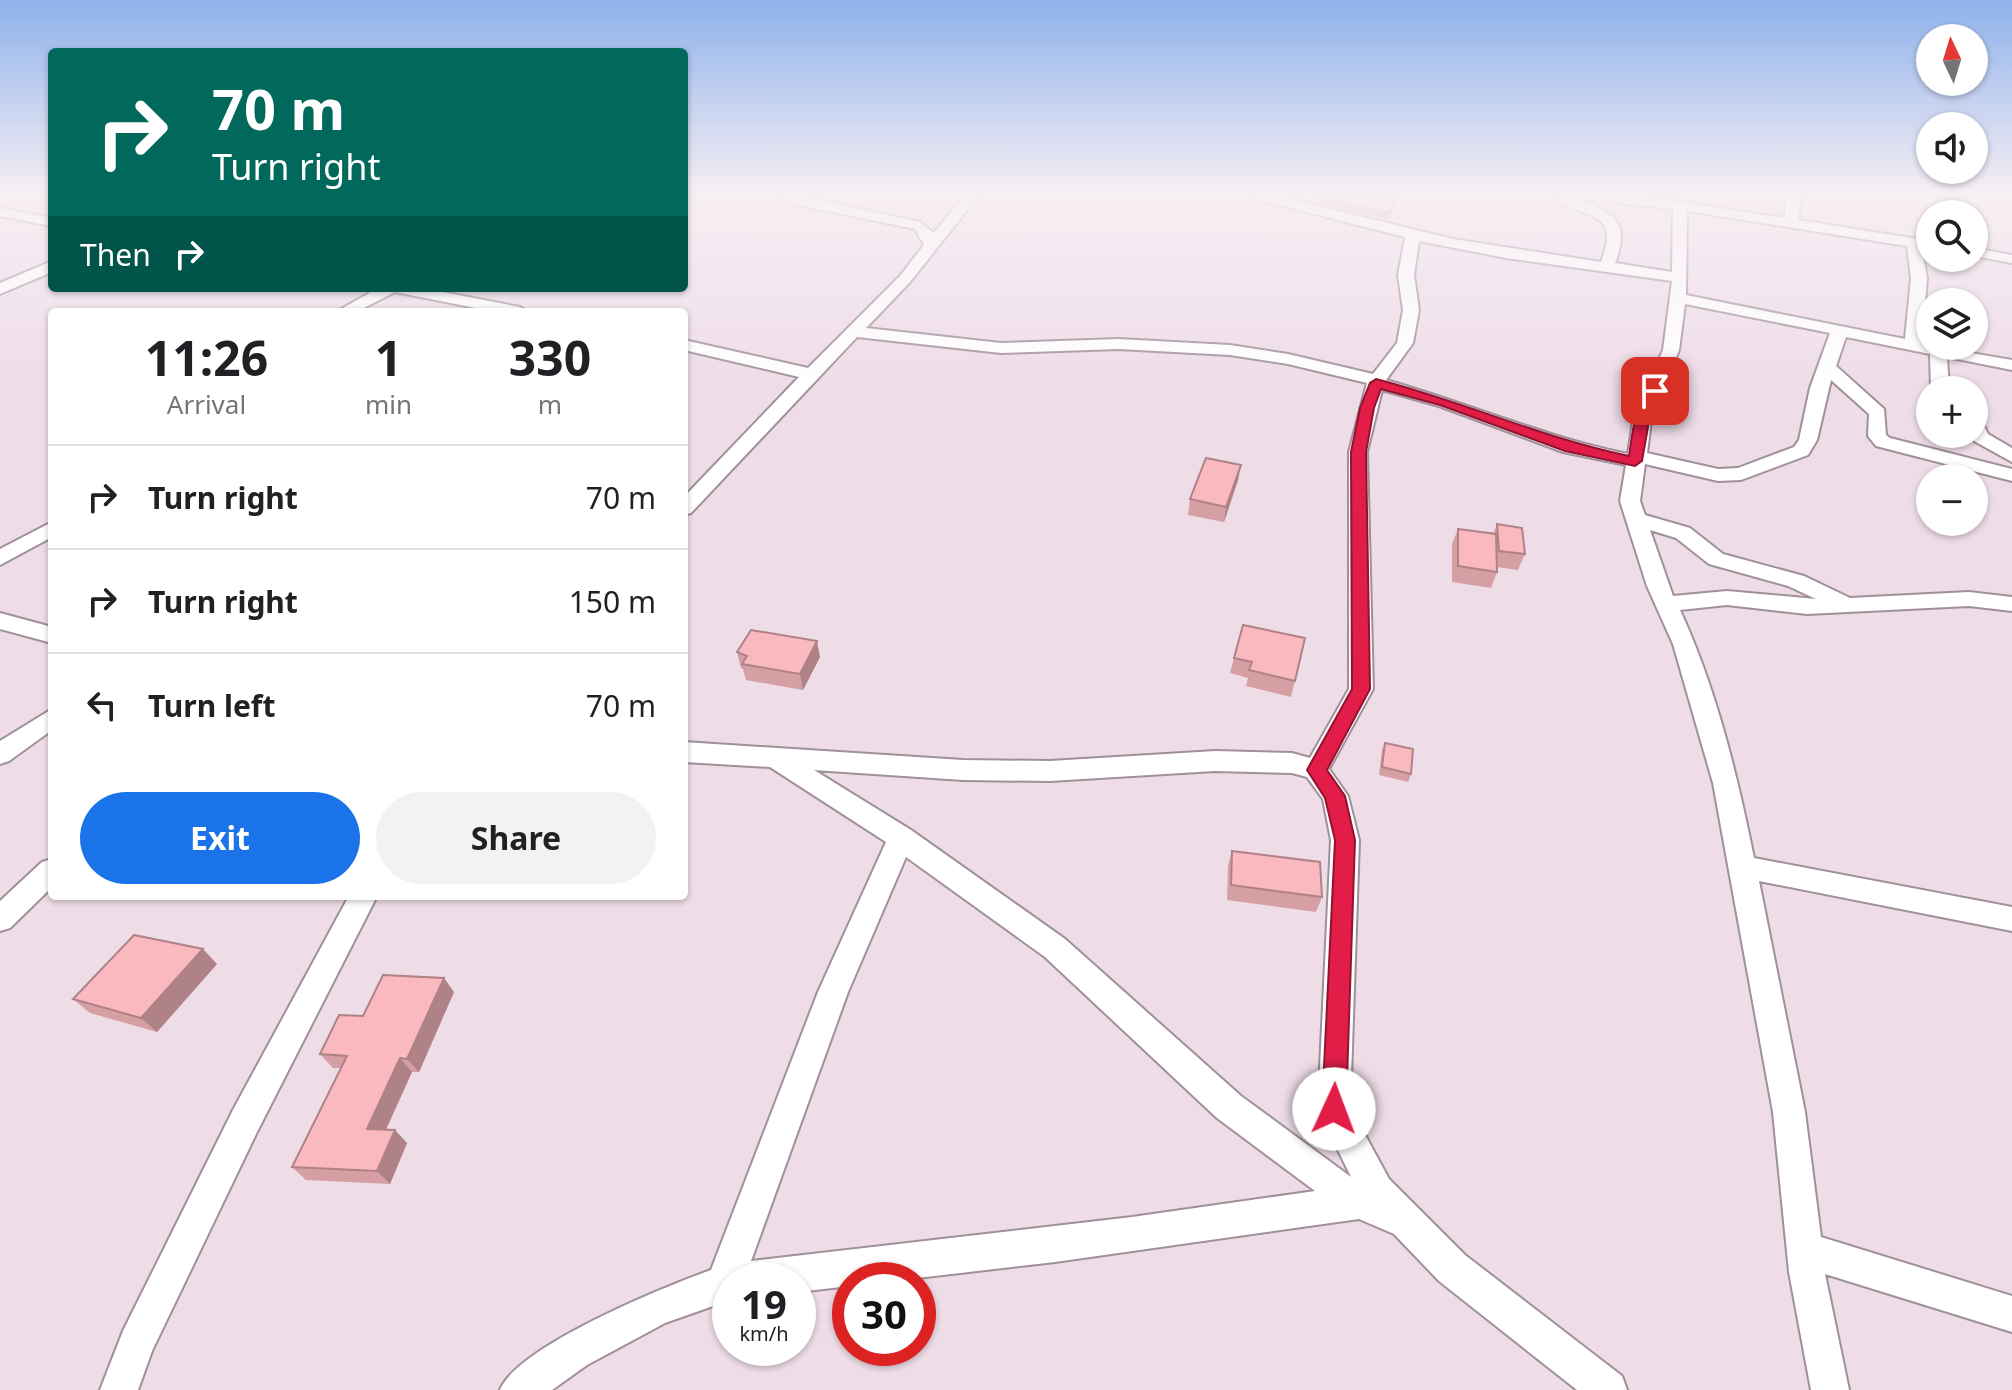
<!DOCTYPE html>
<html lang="en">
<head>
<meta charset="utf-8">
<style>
	:root { --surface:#fff; --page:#f2f2f2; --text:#202124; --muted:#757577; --line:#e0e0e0; --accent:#1a73e8 }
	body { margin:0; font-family:"Noto Sans",sans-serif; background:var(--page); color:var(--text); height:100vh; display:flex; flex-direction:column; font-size:30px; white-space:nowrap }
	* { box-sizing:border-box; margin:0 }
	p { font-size:26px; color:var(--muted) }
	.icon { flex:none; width:44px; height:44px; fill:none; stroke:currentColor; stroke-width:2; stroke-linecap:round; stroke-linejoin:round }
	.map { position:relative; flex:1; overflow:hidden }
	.details { position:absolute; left:48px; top:308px; width:640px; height:592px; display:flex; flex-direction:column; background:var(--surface); border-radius:8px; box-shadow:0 2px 6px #0004 }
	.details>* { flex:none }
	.top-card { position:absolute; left:48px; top:48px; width:640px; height:244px; border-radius:8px; box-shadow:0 2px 6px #0004; background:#00695c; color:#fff; overflow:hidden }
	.needle { width:52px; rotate:356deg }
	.buttons { position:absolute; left:1916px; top:24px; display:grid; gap:16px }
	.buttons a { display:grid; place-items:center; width:72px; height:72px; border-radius:50%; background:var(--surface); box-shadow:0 2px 6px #0004; font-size:40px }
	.speed { position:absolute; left:712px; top:1262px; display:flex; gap:16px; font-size:40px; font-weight:700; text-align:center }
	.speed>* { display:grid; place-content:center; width:104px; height:104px; border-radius:50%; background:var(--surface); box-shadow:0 2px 6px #0004; line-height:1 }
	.speed small { font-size:20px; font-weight:400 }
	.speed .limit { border:12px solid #d22; background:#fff; color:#111 }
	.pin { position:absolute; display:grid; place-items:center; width:68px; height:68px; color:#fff; margin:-34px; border-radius:16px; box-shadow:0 4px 12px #0006 }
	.me { position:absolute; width:88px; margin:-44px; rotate:2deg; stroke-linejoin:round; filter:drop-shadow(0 0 6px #0008) }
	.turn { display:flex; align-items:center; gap:28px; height:168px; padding:0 32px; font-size:36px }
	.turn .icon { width:104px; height:104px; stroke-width:2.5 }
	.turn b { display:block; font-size:56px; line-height:68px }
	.then { display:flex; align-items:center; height:76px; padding:0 32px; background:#0003; gap:16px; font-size:30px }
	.eta { display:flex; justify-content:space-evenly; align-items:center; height:136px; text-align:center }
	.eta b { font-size:48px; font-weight:700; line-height:56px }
	.action { display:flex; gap:16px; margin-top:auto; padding:16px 32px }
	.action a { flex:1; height:92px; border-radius:48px; background:var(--accent); color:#fff; font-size:32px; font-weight:700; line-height:92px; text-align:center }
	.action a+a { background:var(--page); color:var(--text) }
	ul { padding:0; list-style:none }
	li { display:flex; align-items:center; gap:24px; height:104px; padding:0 32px; border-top:2px solid var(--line) }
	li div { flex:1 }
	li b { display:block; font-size:30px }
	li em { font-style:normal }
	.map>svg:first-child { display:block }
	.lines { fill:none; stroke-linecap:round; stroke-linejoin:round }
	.minor-casing { stroke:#a0909a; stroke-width:4 }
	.minor { fill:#fff; fill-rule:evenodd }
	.wall { fill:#d69fa4 }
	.shaded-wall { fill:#ae8286 }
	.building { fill:#f9b9bf; stroke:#ae8286; stroke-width:2 }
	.route { fill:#e11d48; stroke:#92132f; stroke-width:2 }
</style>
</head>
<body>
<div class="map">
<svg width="2012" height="1390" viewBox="0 0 2012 1390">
	<rect width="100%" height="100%" fill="#eedce7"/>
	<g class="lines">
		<defs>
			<path id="minor" d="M775,195h19l126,27 14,11 31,-38h14l-69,87 -44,46 135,15 118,-4 111,6 58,9 85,20 24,-31 6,-33 -5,-35 7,-38 -154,-39 -2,-3h23l181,44 148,23c22,-57 -22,-40 -48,-67l24,3 -2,-3h40l65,7 105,16 1,-23h14l-1,25 131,21v8l-8,-1 5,30 -5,64 8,4 82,14v10l-65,-13 2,33h-18l-1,-36 -84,-17 -10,29 48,43 2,26 4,3 122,31v12l-136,-35 -8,-10 1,-22 -38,-34 -14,60 -9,15 -67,25 -23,1 -73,-17 -5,37 5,14 45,13 33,26 81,22 46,22 119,-6 43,5v14l-43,-5 -162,8 -80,-9 -47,5c36,78 57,164 74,248l258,49v24l-253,-50 46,231 16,125 191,59v36l-187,-58 24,116h-38l-22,-118 -16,-160 -60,-329 -40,-139 -26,-58 -27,-85 6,-36 -63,-13 -124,-46 -57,-16 -15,62 6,237 -44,80 19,27 11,44 -9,267 39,72 76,76 157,121 5,14h-50l-138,-109 -45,-47 -35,-15 -304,43 -155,18h-50v6l-52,6v-12h-68v20l-65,23 -78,42 -35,25h-52c18,-44 164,-103 211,-120l107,-278 68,-150 -116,-75 -86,-5v-20l279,18 87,1 165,-10 77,2 18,5 39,-69v-237l18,-69 -79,-19 -58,-9 -111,-6 -118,4 -144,-16 -166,176 -7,2v-18l115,-120 -115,-27v-10l124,28 92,-92 24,-31 -9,-16 -113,-23zM1577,198l96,11 -1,63 -57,-9c16,-42 -1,-49 -38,-65zM1687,211l220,35 4,32 -6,61 -219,-44zM1419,241l87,17 166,23 -9,69 -30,71 -5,33c-83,-17 -161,-51 -242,-74l27,-37 6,-33 -5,-35zM1685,304l145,29 -20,55 -11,52 -5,7 -56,21 -20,1 -71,-16 4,-32 28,-71zM1650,530l26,8 33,26 79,22 28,13 -89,-8 -54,5zM814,770l149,10 87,1 165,-10 77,2 15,4 16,22 8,41 -13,269 33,68 -110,-81 -176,-157 -154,-109zM906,857l139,100 172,161 98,73 -183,26 -381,44 97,-269z
				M0,208l52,10v8l-52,-10z
				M1974,248l38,7v8l-38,-7z
				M52,261v11l-52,22v-11z
				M378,288h44l98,19 8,5h-32l-101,-20 -39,20h-20z
				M1974,418l7,2 7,14 24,14v14l-38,-21 -4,-7h4z
				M52,522v15l-52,28v-16z
				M0,613l52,14v16l-52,-14z
				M52,709v21l-43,31 -9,3v-23z
				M52,859v28l-42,41 -10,3v-30l42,-39z
				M349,896h28l-120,236 -105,219 -14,39h-38l23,-59 110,-221z"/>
		</defs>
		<use href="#minor" class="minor-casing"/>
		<use href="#minor" class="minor"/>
	</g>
	<path class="wall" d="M1319,195h78l-9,25 -71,-17z
		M1238,480l-14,42 -36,-7 2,-16z
		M1497,524l28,30 -7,16 -21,-3v5l-6,16 -39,-6v-38l6,-15 35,5z
		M1305,638l-14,59 -45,-11 2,-8 -18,-5 4,-15z
		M737,652l83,5 -17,33 -57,-10 -3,-11 -2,-1z
		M1385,743l26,31 -3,8 -29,-7 3,-25z
		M1232,851l90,46 -6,15 -89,-12 1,-34z
		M217,964l-60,68 -67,-19 -17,-14z
		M454,992l-35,80h-7l-26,58 21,13 -17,41 -84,-4 -14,-13 49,-99h-8l-13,-14 43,-38z"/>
	<path class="shaded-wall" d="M1241,465l-3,15 -14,42 2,-15z
		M817,641l3,16 -17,33 -3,-16z
		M203,949l14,15 -60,68 -16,-14z
		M444,978l10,14 -35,80 -12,-13z
		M400,1058l12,14 -32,70 -13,-13z
		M395,1130l12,13 -17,41 -13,-13z"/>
	<path class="building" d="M1319,195h78l-7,18 -72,-17z
		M1206,458l35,7 -15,42 -36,-8z
		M1497,524l25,4 3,26 -26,-3z
		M1458,529l38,5 1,38 -39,-6z
		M1243,625l62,13 -10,43 -46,-11 3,-8 -18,-4z
		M751,630l66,11 -17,33 -58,-10 5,-8 -10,-4z
		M1385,743l28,6 -2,25 -29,-7z
		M1232,851l88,11 2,35 -91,-12z
		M134,935l69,14 -62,69 -68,-19z
		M383,975l61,3 -37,81 -7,-1 -33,71 28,1 -18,41 -85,-4 55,-111 -27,-2 19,-39 24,1z"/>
	<linearGradient id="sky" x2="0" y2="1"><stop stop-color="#8eb2eb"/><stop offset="0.5" stop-color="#f7eff4"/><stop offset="1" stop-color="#f7eff4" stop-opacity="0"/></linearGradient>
	<rect width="2012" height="389" fill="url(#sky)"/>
	<path class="route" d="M1376,379c86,22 166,59 253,77 3,-20 6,-59 26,-69l6,4 -12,30 -7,40 -7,5 -70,-15 -125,-46 -59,-16 -7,19 -8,44 4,237 -43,81 18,26 10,44 -9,269 -3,8 -9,4 -9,-4 -3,-8 13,-269 -10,-42 -18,-28 45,-81 -1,-237 9,-44 10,-25z"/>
</svg>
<div class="buttons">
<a><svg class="needle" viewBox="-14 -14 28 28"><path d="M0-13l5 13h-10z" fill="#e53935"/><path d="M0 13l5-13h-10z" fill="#757577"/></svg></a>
<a><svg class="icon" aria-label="sound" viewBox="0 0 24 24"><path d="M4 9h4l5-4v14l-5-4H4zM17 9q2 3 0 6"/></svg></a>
<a><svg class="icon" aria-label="search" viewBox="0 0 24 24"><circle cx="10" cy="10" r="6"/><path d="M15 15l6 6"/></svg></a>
<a><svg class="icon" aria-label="layers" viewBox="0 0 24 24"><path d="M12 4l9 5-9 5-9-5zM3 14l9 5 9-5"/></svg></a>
<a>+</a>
<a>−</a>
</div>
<div class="speed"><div>19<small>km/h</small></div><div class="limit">30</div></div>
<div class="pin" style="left:1655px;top:391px;background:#d93025"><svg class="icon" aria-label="arrive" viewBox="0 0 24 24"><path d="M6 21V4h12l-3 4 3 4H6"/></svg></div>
<svg class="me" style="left:1334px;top:1109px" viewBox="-20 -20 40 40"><circle r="19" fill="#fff"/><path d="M0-13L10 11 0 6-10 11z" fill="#e11d48"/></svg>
<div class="top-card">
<div class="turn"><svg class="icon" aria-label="right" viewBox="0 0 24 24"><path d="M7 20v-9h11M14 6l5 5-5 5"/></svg><div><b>70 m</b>Turn right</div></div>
<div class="then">Then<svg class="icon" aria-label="right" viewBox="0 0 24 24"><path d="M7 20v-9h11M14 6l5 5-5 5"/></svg></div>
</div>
<section class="details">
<div class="eta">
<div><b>11:26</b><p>Arrival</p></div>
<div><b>1</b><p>min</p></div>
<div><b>330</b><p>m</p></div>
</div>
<ul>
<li><svg class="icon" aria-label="right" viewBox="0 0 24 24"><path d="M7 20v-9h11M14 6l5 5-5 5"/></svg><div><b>Turn right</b></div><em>70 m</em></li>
<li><svg class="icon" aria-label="right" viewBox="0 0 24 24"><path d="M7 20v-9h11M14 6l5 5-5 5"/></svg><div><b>Turn right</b></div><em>150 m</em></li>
<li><svg class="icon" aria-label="left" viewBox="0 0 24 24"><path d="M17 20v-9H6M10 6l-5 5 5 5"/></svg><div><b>Turn left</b></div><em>70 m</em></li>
</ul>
<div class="action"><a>Exit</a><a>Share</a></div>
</section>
</div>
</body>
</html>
